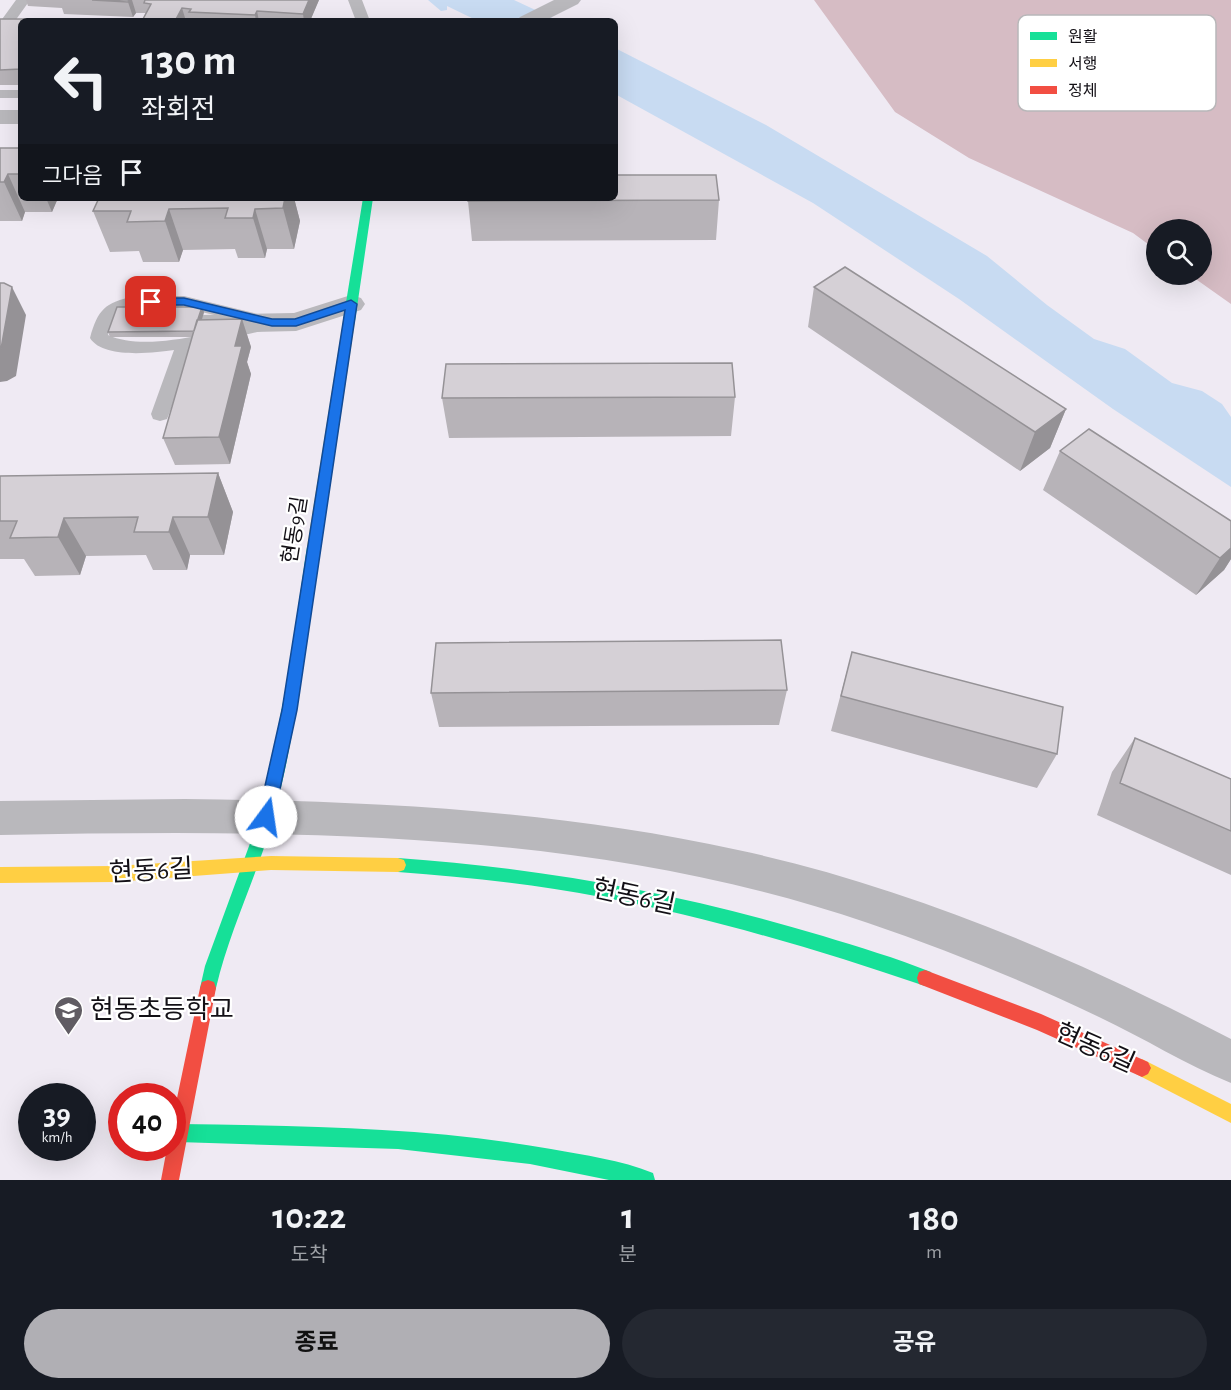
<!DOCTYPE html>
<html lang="ko">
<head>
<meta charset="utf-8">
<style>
	:root { --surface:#171b24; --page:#242831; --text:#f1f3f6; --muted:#9ea1a6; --accent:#b0afb4 }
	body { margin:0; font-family:"Alegreya Sans","Noto Sans KR",sans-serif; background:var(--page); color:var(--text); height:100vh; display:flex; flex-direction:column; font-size:22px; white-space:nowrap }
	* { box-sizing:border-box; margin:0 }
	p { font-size:20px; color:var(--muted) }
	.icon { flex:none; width:33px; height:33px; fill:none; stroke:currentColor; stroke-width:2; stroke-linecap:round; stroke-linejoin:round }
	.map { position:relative; height:1180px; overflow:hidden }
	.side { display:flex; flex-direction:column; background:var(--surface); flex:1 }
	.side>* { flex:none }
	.banner { position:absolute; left:18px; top:18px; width:600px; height:183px; border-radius:9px; box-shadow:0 6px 24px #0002; background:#171b24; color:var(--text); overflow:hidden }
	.fabs { position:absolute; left:1146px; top:219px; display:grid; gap:12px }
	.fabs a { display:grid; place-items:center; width:66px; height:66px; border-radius:50%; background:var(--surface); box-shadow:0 6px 24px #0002; font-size:30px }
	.speed { position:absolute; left:18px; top:1083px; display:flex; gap:12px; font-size:30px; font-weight:700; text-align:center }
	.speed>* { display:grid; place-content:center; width:78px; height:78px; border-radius:50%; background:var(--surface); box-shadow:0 6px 24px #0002; line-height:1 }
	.speed small { font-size:15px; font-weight:400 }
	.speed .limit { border:9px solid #d22; background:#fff; color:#111 }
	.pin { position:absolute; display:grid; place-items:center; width:51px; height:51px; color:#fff; margin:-26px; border-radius:12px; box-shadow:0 3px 9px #0006 }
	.me { position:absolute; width:66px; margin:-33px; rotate:14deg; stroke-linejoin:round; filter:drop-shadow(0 0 4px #0008) }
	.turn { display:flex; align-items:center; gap:21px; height:126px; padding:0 24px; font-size:27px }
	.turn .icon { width:78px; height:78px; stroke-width:2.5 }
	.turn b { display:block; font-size:42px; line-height:51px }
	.then { display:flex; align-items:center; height:57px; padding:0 24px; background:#0003; gap:12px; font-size:22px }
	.eta { display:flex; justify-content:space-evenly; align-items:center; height:102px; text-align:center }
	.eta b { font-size:36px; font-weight:700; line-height:42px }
	.action { display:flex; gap:12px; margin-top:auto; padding:12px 24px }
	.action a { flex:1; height:69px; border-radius:36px; background:var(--accent); color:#111; font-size:24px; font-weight:700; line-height:69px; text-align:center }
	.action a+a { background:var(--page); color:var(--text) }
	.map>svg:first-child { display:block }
	.forest { fill:#d6bcc4 }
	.water { fill:#c8dbf2 }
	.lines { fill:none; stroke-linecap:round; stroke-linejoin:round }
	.lane { fill:#b9b8bc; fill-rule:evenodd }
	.street { fill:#b9b8bc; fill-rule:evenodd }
	.fast { fill:#16e098; fill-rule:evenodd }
	.slow { fill:#ffcf43; fill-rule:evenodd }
	.jam { fill:#f24e42; fill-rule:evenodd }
	.wall { fill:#b7b3b8 }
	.shaded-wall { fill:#959296 }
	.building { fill:#d5d0d6; stroke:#959296; stroke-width:1.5 }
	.route { fill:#1a73e8; stroke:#114b97; stroke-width:1.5 }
	.labels { text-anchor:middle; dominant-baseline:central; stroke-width:4.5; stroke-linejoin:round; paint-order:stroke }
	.street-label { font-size:21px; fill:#131016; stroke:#fff }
	.near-street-label { font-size:26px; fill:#131016; stroke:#fff }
	.near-poi-label { font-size:26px; fill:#131016; stroke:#fff; text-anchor:start }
	.key { fill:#fff; stroke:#b8b7b9; stroke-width:1.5 }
	.key-label { font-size:16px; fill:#131016 }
</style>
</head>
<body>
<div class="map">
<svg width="1231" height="1180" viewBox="0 0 1231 1180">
	<rect width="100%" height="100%" fill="#efeaf3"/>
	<path class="forest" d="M814,0h417v304l-41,-29 12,-1v-44h-46v20l-23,-17 -164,-75 -74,-46z"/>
	<path class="water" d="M428,0h86l45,21h-81l-31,-15v4l-6,1z
		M615,48l151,77 221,131 60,49 47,34 31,10 47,34 30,8 20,13 9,13v70l-118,-78 -154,-110 -146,-96 -198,-109z"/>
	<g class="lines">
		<path class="lane" d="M16,0h14l-25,35 -5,1v-14z
			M348,0h14l8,21h-14z
			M0,90h21v8h-21z
			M134,296h50l94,23 3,4 -3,4 -85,20 -24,67 -2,5 -7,2 -7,-2 -2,-5 23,-64c-21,3 -71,9 -84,-12 8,-29 15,-35 44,-42zM134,308h50l65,15c-38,10 -104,29 -141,12 4,-16 9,-24 26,-27z"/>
		<path class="street" d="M554,0h27l-3,4 -34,17h-28l4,-4z
			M0,110h21v14h-21z
			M351,295l10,3 4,6 -4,6 -65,21 -95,2 -10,-3 -4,-6 4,-6 10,-3 93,-2z
			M185,799c186,2 371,11 553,51 172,37 337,108 493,189v44c-45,-18 -87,-45 -132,-66 -75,-36 -152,-67 -231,-94 -278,-95 -578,-93 -868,-88v-34z"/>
		<path class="fast" d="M363,198h10l-18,123 -6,4 -6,-4z
			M314,542l7,5c-14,90 -24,181 -47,269 -16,58 -44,112 -58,172l-2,6 -6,2 -6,-2 -2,-6 5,-22 47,-128 15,-55 20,-101 20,-135z
			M398,858c145,10 286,36 425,78 36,11 73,22 108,36l2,6 -2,6 -6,2c-106,-36 -213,-68 -324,-89 -67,-13 -135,-20 -203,-25l-6,-2 -2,-5 2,-5z
			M178,1124c124,2 250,3 373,25 33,6 70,11 102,24l2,7h-46l-79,-16 -132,-15 -220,-7 -6,-2v-14z"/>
		<path class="slow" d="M349,317l6,4 -34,226 -7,5 -7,-5 36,-226z
			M271,856l127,2 6,2 2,5 -2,5 -6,2 -127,-2 -156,12 -115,1v-16l115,-1z
			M1142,1059l89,45v19l-95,-49 -3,-6 3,-6z"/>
		<path class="jam" d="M925,970l116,44 107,48 3,6 -3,6 -6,3 -105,-47 -118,-46 -2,-6 2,-6z
			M208,980l6,2 2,6 -37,192h-18l6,-32h5v-26l28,-134 2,-6z"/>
	</g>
	<path class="wall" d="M26,0h293l-9,21h-289v64h-21v-66h143l3,-6h-10l-3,4 -69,-3 -2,-6 -34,-2z
		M0,148h21v50h37l-6,14h-27l-3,9h-22z
		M294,198l6,23 -6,28h-27l-2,9h-27l-3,-9 -52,1 -4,12h-36l-4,-11 -29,1 -17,-41z
		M719,200l-3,40 -244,1 -4,-40z
		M814,287l252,122 -16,39 -30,23 -212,-144z
		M204,312l-2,8 40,-1 9,28 -4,15 4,12 -21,90 -55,1 -12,-27 29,-101h-82l-2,-5z
		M735,397l-4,39 -282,2 -7,-40z
		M1060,451l171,70v38l-7,11 -28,25 -153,-105z
		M218,473l15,39 -9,43h-34l-3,15h-34l-7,-15 -60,1 -6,19 -45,1 -11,-17h-24v-83z
		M852,652l205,102 -20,34 -206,-57z
		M787,690l-8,35 -340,2 -8,-34z
		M1135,738l96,41v96l-134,-60 15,-43z"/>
	<path class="shaded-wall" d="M129,0h3l4,13 -3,4 -5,-15z
		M309,0h10l-9,21h-6l-1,-7z
		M182,8l4,13h-11z
		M257,11l2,10h-3l-1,-6z
		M8,174l17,38 -3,9 -18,-39z
		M46,198h12l-6,14z
		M285,198h9l6,23 -6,28 -11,-41z
		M169,209l14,41 -4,12 -14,-41z
		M255,209l12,40 -2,9 -12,-40z
		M12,287l14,28 -10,61 -9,5 -7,1v-33z
		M202,307l2,5 -7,25 -2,-6z
		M242,319l9,28 -4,15 4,12 -21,90 -11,-27 16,-91z
		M1066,409l-16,39 -30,23 15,-39z
		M218,473l15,39 -9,43 -16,-38z
		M173,517l17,38 -3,15 -18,-38z
		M64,518l22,38 -6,19 -22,-38z
		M1231,548v11l-7,11 -28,25 24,-37z"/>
	<path class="building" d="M92,0h37l-1,2z
		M145,0h164l-6,14 -46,-3 -2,4 -66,-3 2,-3 -9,-1 -7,13h-154v48l-21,1v-51h143l8,-15 -7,-1z
		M0,148h21v26h-13l-4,8h-4z
		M615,175h101l3,25 -251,1v-3h147z
		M99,198h186l-2,10 -28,1 -2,9h-28l3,-10 -59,1 -4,12 -38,1 4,-11h-38z
		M845,267l221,142 -31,23 -221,-145z
		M0,283h4l8,4 -11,62h-1z
		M117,307h85l-8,24 -86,1z
		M242,319l-7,27h7l-23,91 -56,1 34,-118z
		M732,363l3,34 -293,1 4,-34z
		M1089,429l142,92v27l-11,10 -160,-107z
		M218,473l-10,44h-35l-4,15h-35l4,-15 -74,1 -6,19 -48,1 7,-17h-17v-45z
		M781,640l6,50 -356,3 5,-50z
		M852,652l211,55 -6,47 -216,-58z
		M1135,738l96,41v52l-111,-48z"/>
	<path class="route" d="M151,298h33l88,21h23l56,-19 6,4 -60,406 -23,107 -3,5 -5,2 -6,-2 -2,-5 24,-107 63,-400 -49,16h-24l-88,-21h-37v-6z"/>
	<defs>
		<symbol id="school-pin" viewBox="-11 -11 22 30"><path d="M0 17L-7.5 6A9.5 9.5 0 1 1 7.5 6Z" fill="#605c63" stroke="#fff"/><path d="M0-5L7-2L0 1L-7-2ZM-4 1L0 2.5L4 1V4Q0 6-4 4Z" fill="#fff"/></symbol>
	</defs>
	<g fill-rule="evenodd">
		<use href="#school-pin" x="52" y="994" width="33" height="45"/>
	</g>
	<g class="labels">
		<g class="street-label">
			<text transform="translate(295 530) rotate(-81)">현동9길</text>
		</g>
		<g class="near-street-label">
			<text transform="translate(151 871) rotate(-3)">현동6길</text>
			<text transform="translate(634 897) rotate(12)">현동6길</text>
			<text transform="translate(1095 1048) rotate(24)">현동6길</text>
		</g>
		<g class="near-poi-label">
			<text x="90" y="1010">현동초등학교</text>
		</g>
	</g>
	<rect x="1018" y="15" width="198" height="96" rx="9" class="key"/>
	<rect x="1030" y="32" width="27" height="8" fill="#16e098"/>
	<rect x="1030" y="59" width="27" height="8" fill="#ffcf43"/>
	<rect x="1030" y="86" width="27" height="8" fill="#f24e42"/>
	<g class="key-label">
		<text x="1068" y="42">원활</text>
		<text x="1068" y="69">서행</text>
		<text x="1068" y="96">정체</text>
	</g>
</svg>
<div class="fabs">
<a><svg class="icon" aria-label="search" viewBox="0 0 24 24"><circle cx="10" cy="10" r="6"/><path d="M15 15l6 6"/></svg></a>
</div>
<div class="speed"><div>39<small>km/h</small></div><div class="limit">40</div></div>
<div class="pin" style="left:151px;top:302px;background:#d93025"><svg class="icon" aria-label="arrive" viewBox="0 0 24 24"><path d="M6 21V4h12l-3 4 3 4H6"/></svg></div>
<svg class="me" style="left:266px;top:817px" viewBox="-20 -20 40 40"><circle r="19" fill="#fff"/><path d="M0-13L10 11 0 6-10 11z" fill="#1a73e8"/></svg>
<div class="banner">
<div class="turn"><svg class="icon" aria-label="left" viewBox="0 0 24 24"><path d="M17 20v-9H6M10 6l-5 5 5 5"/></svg><div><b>130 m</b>좌회전</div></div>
<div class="then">그다음<svg class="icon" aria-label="arrive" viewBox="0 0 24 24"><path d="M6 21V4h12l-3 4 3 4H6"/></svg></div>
</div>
</div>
<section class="side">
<div class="eta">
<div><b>10:22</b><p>도착</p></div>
<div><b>1</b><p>분</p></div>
<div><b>180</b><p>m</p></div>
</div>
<div class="action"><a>종료</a><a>공유</a></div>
</section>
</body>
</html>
